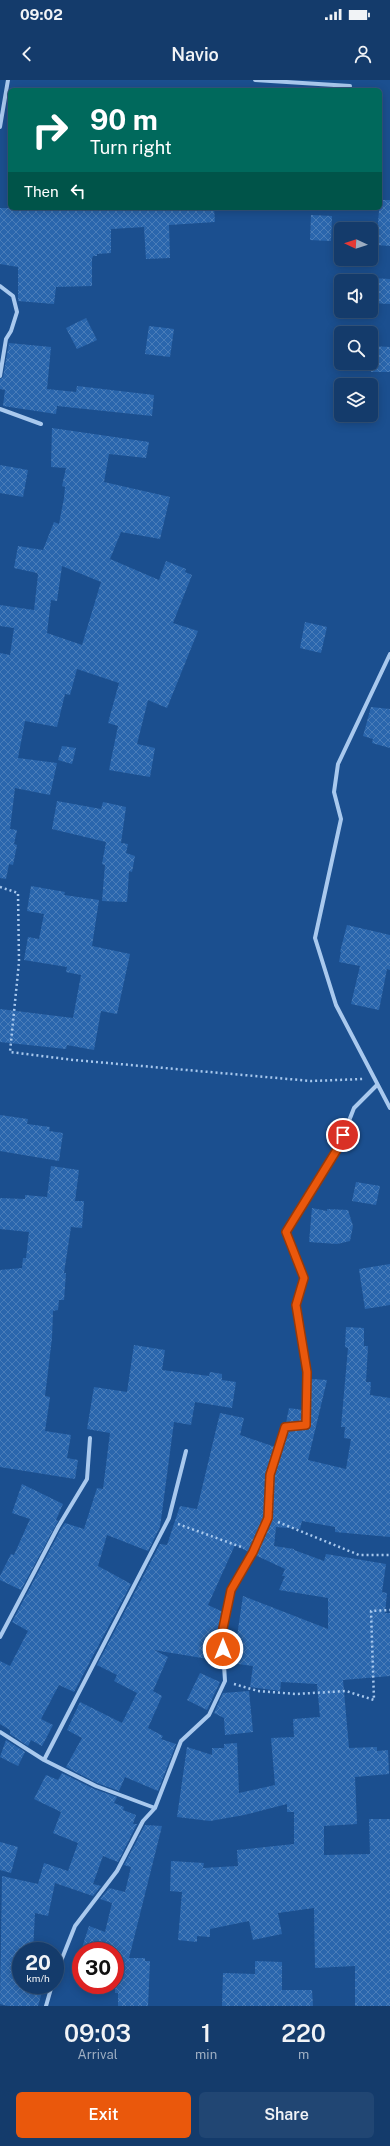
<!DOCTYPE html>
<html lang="en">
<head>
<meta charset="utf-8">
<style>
	:root { --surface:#143b6b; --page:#214673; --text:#f1f3f6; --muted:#9dadc1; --line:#33557e; --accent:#ea580c }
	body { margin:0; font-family:"Public Sans",sans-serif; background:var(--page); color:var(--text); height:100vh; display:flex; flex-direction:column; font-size:15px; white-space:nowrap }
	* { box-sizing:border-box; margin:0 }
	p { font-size:13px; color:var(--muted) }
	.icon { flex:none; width:22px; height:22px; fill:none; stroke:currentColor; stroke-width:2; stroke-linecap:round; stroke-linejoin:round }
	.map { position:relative; height:1926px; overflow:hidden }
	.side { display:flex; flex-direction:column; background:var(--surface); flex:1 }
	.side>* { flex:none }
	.hud { position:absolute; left:8px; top:8px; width:374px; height:122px; border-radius:6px; box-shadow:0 2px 10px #0003,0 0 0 1px var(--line); background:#00695c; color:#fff; overflow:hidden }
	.needle { width:26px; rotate:274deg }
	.tools { position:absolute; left:334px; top:142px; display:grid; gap:8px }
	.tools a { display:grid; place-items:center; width:44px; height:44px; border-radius:6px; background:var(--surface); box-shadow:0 2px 10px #0003,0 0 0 1px var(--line); font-size:20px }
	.speed { position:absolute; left:12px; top:1862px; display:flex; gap:8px; font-size:20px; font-weight:700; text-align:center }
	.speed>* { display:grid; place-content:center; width:52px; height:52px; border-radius:50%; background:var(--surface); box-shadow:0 2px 10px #0003,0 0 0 1px var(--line); line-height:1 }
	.speed small { font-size:10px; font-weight:400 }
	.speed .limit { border:6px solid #d22; background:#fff; color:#111 }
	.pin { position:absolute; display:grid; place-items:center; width:34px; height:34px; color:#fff; margin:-17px; border:2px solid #fff; border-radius:50%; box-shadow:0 1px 4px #0007 }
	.me { position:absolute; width:44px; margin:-22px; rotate:0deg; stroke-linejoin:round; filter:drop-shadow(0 0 3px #0008) }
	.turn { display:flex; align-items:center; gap:14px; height:84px; padding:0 16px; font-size:18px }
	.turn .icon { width:52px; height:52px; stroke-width:2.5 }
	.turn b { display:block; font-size:28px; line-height:34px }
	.then { display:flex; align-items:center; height:38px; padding:0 16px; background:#0003; gap:8px; font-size:15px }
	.eta { display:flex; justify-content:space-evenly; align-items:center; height:68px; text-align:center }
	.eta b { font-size:24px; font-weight:600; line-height:28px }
	.primary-button { display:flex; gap:8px; margin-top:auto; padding:8px 16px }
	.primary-button a { flex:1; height:46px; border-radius:6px; background:var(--accent); color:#fff; font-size:16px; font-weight:600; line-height:46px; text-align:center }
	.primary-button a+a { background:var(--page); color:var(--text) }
	.status { display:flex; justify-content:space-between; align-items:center; height:28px; padding:0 20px; background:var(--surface); direction:ltr }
	.status svg { height:11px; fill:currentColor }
	header { display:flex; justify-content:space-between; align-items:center; height:52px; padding:0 16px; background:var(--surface); font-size:18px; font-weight:600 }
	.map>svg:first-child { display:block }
	.building { fill:url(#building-cross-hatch); fill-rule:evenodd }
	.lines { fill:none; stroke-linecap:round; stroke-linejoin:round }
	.path { stroke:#a9c9ee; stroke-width:2.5; stroke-dasharray:2 3; stroke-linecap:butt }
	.minor { stroke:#a9c9ee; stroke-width:4 }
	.route-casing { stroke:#983908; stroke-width:10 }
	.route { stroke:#ea580c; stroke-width:7 }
</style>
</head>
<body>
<div class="status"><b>09:02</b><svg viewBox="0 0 49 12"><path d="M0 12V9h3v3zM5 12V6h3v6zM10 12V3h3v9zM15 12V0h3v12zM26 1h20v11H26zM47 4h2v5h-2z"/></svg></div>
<header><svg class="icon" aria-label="back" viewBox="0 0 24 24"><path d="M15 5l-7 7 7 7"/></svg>Navio<svg class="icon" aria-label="person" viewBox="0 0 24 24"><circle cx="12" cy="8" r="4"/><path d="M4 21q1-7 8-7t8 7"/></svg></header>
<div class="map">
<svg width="390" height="1926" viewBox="0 0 390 1926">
	<defs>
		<pattern id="building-cross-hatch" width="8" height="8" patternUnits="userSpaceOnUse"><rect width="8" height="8" fill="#2a66ad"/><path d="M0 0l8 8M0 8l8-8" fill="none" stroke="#4a7db9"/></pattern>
	</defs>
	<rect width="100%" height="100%" fill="#1b4f8f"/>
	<path class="building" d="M380,120h10v46l-14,-1z
		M0,128h214l1,14 -46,3 1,33 -24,1 -2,-32 -33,2v24l-14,1v2h-4l-1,3v27l-36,1 -2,17 -36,-3v-34l-18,-3z
		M311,135l21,1 -1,25 -21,-1z
		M371,198l19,1v25l-19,-1z
		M86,238l11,22 -20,9 -11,-21z
		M149,246l25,3 -4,28 -25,-3z
		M9,263l42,4 -4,42 29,3 1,-6 77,9 -2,21 -95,-10 -1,8 -53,-8 2,-16 -5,-1v-10l3,-2z
		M371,266l19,1v25h-19z
		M52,348l97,14 -3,16 -37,-4 -5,28 66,15 -10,42 -39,-7 -11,27 49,21 7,-19 20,8 -1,3 7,3 -19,48 25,8 -31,77 -19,-8 -11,44 18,4 -5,29 -41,-7 9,-44 -10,-3 11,-40 -42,-14 -7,26 -5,-1 -8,33 -32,-6 -7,37 39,5 -7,32 -35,-7 -5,41 7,1 -3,14 3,1 -4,20 -4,-1 -3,15 -6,-1v-225l10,2 4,-27 -14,-2v-21l34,5 4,-35 -1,-2 -23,-5 4,-22 25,4 11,-28 5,2 5,-26 1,-11 -3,-1 4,-18 -15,-1zM62,486l39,16 -19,63 -35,-12 4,-33 6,1z
		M0,385l28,5 -5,27 -23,-4z
		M305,542l22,5 -6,26 -21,-5z
		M371,627l19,2v39l-18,-5 1,-4 -10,-3z
		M62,666l14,2 -4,16 -14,-4z
		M57,721l44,8 2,-7 23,5 -5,36 7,1 -2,9 9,3 -3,16 -3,-1 -2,31 -25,-1 3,-36 -3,-1 4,-22 -54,-13z
		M31,806l34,6 -1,3 35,5 -7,46 38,8 -13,60 -16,-3 -7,39 -27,-5 -1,4 -66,-7v-33l73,9 8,-43 -15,-3 1,-5 -43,-7 4,-23 11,2 5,-25 -17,-3z
		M347,845l43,10v35l-3,-1 -8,41 -28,-6 9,-38 -21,-4 2,-10h-1z
		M0,1035l28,4 -1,5 23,3 -1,4 14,2 -4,28 -59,-10z
		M51,1086l28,4 -4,31h9l-2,27 -11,-1 -7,46h2l-2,27h-5l-1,10 -5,1 -1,27 -7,58 5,1 -5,34 26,4 -4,23 11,2 -3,19 -75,-12v-197l22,-2 1,-10h3l3,-26 -29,-3v-31l25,1v-4l22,2z
		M356,1102l24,4 -4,19 -24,-4z
		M312,1128l15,3v-2l21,1 5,16 -3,15 -13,3 -28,-2z
		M390,1184v41l-25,4 -6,-40z
		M346,1247l18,1v18h4l-2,36h5l-1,13 20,3v139l-55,-5v-5l-33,-6 -2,8 -24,-2 -2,19 20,3v1l30,11 2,-7 60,10 -4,28 5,1 -2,20h5v63l-47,4 6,68 28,-1v4l11,-1 1,24 -34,3 2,47 -33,2v29l46,-1 -1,-35h21v187h-35v-40l-40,2 -1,-60 -36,5 4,21 -29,6 -4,-19 -39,8v8l-13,-1v6l-19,-2 4,-48 -12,-1 1,-30 33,2 -1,5 35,-2 -1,-16 57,-6v-32h-7v-8l-43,11 -34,6 -33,-4 10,-70 25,8v-7h12v-4l13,-1 2,50 36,-8 -4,-47 23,-1 -1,-18 27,-2 -3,-33 -36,-2 -1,9 -30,-4 3,-21 -15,-2 1,-7 -5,-1 9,-60 85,33v-31l-49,-8 6,-14h-3l3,-7 -30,-14 16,-36 2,-43 15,-46 18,-2 3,-2 2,-47 16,1 -19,80 38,9 5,-30 -7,-1 1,-11h-4l7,-79 -3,-1z
		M134,1265l31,5 -3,20 47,6 1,-4 12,2v6l14,2 -4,26 -37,-6 -4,23 -17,-3 -14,105 -12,24 -41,-16 -9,31 33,18 -57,108 -15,-7 -18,34 12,6 -11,21 -11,-6 -3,6 -18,-12v-4l-10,-6v-63l10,5 18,-35 -16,-9 49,-93 4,-6 19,6 13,-41 6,1 7,-56 -23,-4 7,-42 33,5z
		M289,1328l14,2v12l-17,1z
		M220,1333l24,5 -4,17 35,12 -8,28 -2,42 -16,35 -14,-7 -27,60 15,7 -4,24 -11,23 -54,-9 14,7 -15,34 9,5 -14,32 15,8 -2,3 15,5 -18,47 -33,-14 -6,14 -22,-8 -31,-16 16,-29 -15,-8 13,-28 42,21 15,-30 -23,-12 3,-6 -20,-10 63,-121 7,1 13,-39 17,3z
		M22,1404l41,20 -7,16 2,1 -37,69 -21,-10v-4l11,-22 3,1 16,-36 -18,-6z
		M200,1593l20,9 -13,28 -20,-10z
		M249,1611l4,41 -28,3 -1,-17 -10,-5 9,-20z
		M6,1660l19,12 -7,14 -18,-9z
		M62,1693l32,16 23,8 -3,6 10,4 -1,3 13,5 -3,9h4l-19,38 -15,-6 -10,28 8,2 -8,10 -38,-13 -7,33 -13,-3 -2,38h-12v34h23l-6,21h-30l-8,-2 2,-128 36,8 6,-21 24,8 10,-28 -25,-10 8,-21 -27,-13 12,-24 12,5z
		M145,1745l17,1 -33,132h16v3h5l-2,45h-30v-13h-3v-42h-34l8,-25 16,6 7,-29 -12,-4 9,-11 16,4 6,-25 -7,-2z
		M0,1762l18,5 -7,26 -11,-3z
		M255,1881l27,1v28h30l1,16h-91l1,-33 32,1z"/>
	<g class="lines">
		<path class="path" d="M0,807l18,6 1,69 -9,90 64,8 237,21 52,-2
			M278,1442l81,33h31
			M178,1444l66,24
			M234,1604l24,7 38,3 50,-3 28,9 -3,-89 19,-1"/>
		<path class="minor" d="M255,0l95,6
			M0,47l8,-47
			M0,206l13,10 4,16 -6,19 -5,8 -6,37
			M0,329l41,15
			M390,574l-52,110 -4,28 7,27 -26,119 21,67 54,103
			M0,1557l58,-110 29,-48 3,-41
			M0,1652l44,28 52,26 59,22
			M44,1680l125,-242 17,-67
			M55,1896l20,-50 42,-55 26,-50 12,-13 26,-67 28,-26 16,-34 -3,-48 9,-43 22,-38 15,-34 2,-43 15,-48 21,-2 1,-53 -11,-67 8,-27 -19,-47 53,-82 16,-41 23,-23
			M46,1926l6,-21"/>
	</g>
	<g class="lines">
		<defs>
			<path id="route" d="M223,1569l-1,-16 9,-43 22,-38 15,-34 2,-43 15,-48 21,-2 1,-53 -11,-67 8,-27 -18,-46 52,-84 5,-13"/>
		</defs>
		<use href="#route" class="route-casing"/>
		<use href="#route" class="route"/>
	</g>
</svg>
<div class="tools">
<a><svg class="needle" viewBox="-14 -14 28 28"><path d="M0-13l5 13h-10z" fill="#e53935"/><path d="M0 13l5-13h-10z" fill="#9dadc1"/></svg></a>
<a><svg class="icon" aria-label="sound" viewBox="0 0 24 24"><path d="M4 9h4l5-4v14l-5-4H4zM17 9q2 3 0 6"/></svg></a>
<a><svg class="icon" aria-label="search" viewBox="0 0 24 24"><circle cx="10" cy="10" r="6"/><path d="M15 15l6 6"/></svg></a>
<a><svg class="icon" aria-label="layers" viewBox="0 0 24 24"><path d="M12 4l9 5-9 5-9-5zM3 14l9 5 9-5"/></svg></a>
</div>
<div class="speed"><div>20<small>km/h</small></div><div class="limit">30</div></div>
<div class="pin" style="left:343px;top:1055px;background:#d93025"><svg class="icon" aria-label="arrive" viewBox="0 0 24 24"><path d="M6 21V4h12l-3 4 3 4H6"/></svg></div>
<svg class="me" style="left:223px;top:1569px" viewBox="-20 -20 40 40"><circle r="17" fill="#ea580c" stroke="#fff" stroke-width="3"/><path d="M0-11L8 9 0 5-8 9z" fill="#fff"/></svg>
<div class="hud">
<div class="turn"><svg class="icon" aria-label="right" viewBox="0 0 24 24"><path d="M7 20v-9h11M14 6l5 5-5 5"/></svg><div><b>90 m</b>Turn right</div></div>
<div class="then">Then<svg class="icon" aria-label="left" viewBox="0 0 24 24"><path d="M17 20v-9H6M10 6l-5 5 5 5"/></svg></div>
</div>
</div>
<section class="side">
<div class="eta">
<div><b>09:03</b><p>Arrival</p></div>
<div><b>1</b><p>min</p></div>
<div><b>220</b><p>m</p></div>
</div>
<div class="primary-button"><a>Exit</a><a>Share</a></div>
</section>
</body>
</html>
